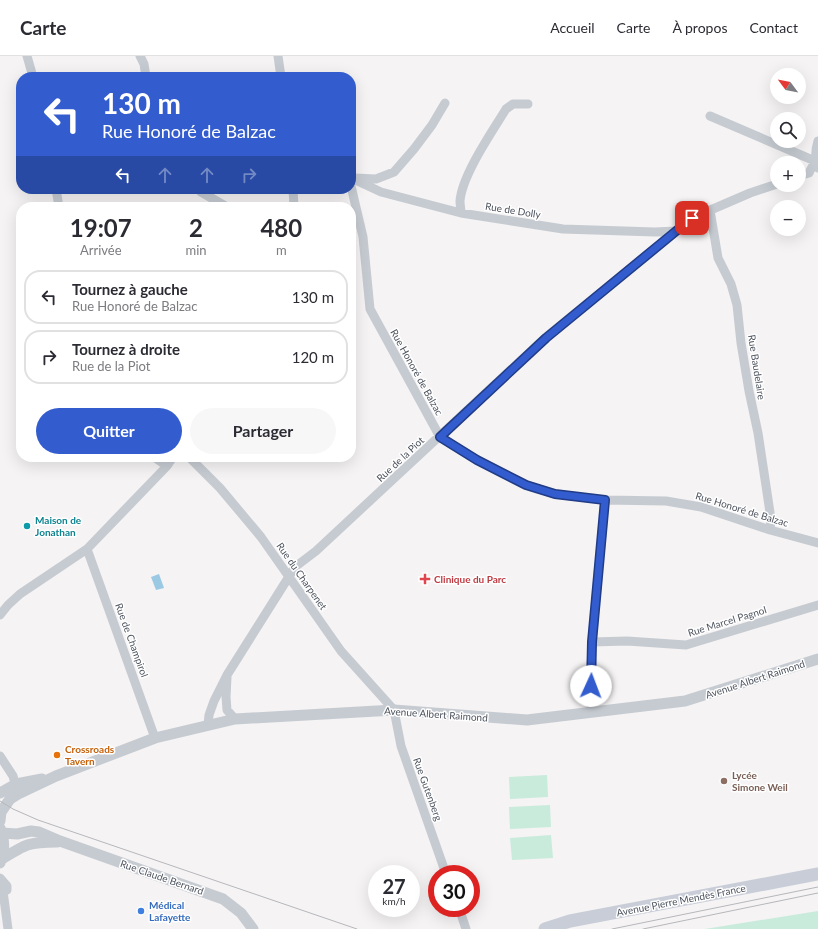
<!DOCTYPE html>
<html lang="fr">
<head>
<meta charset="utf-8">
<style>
	:root { --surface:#fff; --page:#f7f7f7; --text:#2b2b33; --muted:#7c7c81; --line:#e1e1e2; --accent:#335dcf }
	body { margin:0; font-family:Lato,sans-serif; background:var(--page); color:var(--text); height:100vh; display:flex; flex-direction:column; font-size:15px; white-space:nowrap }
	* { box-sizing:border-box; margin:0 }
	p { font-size:13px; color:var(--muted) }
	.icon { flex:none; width:22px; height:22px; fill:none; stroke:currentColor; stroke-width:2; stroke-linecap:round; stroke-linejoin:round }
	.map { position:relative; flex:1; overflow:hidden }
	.panel { position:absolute; left:16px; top:146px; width:340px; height:260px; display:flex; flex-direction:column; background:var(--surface); border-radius:16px; box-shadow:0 4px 16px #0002 }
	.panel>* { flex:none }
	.top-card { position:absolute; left:16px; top:16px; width:340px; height:122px; border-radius:16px; box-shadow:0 4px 16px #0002; background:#335dcf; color:#fff; overflow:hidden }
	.needle { width:26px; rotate:302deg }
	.fabs { position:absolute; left:770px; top:12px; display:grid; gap:8px }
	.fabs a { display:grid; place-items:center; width:36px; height:36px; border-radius:50%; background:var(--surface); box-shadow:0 4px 16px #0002; font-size:20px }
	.speed { position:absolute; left:368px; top:809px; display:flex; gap:8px; font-size:20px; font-weight:700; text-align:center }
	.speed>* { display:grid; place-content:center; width:52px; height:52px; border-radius:50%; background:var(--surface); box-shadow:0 4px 16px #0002; line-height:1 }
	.speed small { font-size:10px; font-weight:400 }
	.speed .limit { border:6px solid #d22; background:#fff; color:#111 }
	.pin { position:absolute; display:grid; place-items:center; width:34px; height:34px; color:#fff; margin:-17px; border-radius:8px; box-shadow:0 2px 6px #0006 }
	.me { position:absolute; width:44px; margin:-22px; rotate:2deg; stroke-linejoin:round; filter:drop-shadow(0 0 3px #0008) }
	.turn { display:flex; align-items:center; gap:14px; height:84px; padding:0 20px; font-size:18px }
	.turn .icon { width:52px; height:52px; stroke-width:2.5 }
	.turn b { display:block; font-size:28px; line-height:34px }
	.lanes { display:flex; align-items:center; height:38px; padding:0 20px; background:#0003; justify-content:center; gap:20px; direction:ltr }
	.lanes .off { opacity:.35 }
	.eta { display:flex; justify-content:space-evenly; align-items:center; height:68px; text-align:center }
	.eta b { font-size:24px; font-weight:700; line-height:28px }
	.primary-button { display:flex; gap:8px; margin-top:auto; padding:8px 20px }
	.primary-button a { flex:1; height:46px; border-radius:24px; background:var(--accent); color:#fff; font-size:16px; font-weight:700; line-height:46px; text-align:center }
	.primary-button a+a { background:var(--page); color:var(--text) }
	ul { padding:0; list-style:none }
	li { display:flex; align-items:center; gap:12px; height:54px; margin:0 8px 6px; padding:0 12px; border:2px solid var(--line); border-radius:16px }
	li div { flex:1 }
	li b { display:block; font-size:15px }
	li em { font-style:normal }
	header { display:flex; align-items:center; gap:24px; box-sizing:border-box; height:56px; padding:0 20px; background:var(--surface); border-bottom:1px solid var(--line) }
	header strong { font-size:19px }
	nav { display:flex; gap:22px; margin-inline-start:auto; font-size:14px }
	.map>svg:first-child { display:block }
	.green { fill:#c8ebdc }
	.water { fill:#9bc8e3 }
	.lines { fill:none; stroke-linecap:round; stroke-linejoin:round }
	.minor { stroke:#c6cbd2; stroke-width:9 }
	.tertiary { stroke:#c6cbd2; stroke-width:11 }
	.secondary { stroke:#c8cdd8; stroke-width:13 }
	.tram { stroke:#b6b7bc; stroke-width:1 }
	.route-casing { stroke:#213c87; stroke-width:10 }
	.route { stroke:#335dcf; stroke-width:7 }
	.culture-dot { fill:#0f9aa8; stroke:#fff; stroke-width:1.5 }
	.health-dot { fill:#e0444e; stroke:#fff; stroke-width:1.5 }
	.food-dot { fill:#e8710a; stroke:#fff; stroke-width:1.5 }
	.education-dot { fill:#8d6e63; stroke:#fff; stroke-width:1.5 }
	.shop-dot { fill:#3f7fe0; stroke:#fff; stroke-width:1.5 }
	.labels { text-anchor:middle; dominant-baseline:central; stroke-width:3; stroke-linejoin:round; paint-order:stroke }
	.street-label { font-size:10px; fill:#4d535e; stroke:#fff }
	.culture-label { font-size:10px; font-weight:bold; fill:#0d838f; stroke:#fff; text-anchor:start }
	.health-label { font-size:10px; font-weight:bold; fill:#be3a42; stroke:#fff; text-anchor:start }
	.food-label { font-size:10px; font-weight:bold; fill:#c56008; stroke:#fff; text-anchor:start }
	.education-label { font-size:10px; font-weight:bold; fill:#785e54; stroke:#fff; text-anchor:start }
	.shop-label { font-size:10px; font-weight:bold; fill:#366cbe; stroke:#fff; text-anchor:start }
</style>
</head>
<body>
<header>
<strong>Carte</strong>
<nav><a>Accueil</a><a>Carte</a><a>À propos</a><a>Contact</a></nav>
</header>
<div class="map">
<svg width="818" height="873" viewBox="0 0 818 873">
	<rect width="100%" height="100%" fill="#f5f3f3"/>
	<path class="green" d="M547,719l1,22 -38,2 -1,-22z
		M550,749l1,22 -41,2 -1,-22z
		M551,779l2,23 -41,2 -2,-22z
		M818,855v18h-113z"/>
	<path class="water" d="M159,518l5,14 -8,2 -5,-13z"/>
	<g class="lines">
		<path class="minor" d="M27,0l6,21
			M140,0l4,8 2,13
			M278,0l3,21
			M710,60l105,45
			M818,85c-3,10 -4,18 0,27
			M799,120l10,-3 6,-12
			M351,122l30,14 80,21 102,16 92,3 21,-1
			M354,122l22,1 18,-7 20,-23 18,-24 13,-22
			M351,130l12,51 7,72 70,128 37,23 49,25 29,9 50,6 61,1 35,6 69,23 48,13
			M56,133l3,18
			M198,133l3,3 26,15
			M293,133l1,18
			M710,154l8,48 13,26 6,21 4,38 8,48 9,42 13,86 -1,11
			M461,157c0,-4 -1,-8 -1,-12 2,-26 32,-69 46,-92l7,-5h15
			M154,401l13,9
			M189,401l31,31 41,49 80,114 53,59 7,36 45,128
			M87,493l68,189
			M0,559l8,-10 12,-11 67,-45 80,-83 6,-9
			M592,586l35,-1 59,4 132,-40
			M227,621l-1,20 1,13 8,9
			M592,656l-2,-11 2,-59 13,-142
			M208,669l1,-10 5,-14 13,-26 68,-108 21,-16 230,-214 146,-119 58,-25 27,-9
			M0,700l13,20 4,14
			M0,822l7,8v4
			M0,831l3,4 5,38
			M459,852l7,21"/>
		<path class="tertiary" d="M0,737l16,-9 26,-5
			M0,765l1,-9 9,-13 8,-5 38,-18 99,-38 80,-19 159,-9 133,10 158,-19 133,-42
			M0,772c5,12 5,23 0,35
			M2,777l15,1 14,-3 8,1 21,9 163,58 18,14 12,16
			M2,803c24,-15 27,-17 55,-17"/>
		<path class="secondary" d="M545,873l25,-8 248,-47"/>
		<path class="tram" d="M0,745l13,8 25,11 319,109
			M612,873l206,-42
			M643,873l175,-36"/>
	</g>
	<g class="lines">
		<defs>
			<path id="route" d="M591,630l1,-44 13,-142 -50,-6 -29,-9 -49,-25 -37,-23 106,-99 146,-120"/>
		</defs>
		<use href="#route" class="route-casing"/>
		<use href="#route" class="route"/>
	</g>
	<circle class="culture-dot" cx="27" cy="470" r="4"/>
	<path class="health-dot" d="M423 517h4v4h4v4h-4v4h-4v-4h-4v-4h4z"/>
	<circle class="food-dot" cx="57" cy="699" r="4"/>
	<circle class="education-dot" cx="724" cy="725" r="4"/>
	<circle class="shop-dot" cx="141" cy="855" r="4"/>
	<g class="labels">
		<g class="street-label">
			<text transform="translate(513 154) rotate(9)">Rue de Dolly</text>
			<text transform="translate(757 311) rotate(81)">Rue Baudelaire</text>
			<text transform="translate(417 316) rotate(61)">Rue Honoré de Balzac</text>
			<text transform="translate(400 403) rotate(-43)">Rue de la Piot</text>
			<text transform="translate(742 453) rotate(17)">Rue Honoré de Balzac</text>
			<text transform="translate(302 520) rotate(55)">Rue du Charpenet</text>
			<text transform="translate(727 565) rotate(-17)">Rue Marcel Pagnol</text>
			<text transform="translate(132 584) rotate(70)">Rue de Champirol</text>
			<text transform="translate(755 623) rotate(-18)">Avenue Albert Raimond</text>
			<text transform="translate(436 658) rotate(4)">Avenue Albert Raimond</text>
			<text transform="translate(428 733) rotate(70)">Rue Gutenberg</text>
			<text transform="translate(162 821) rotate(19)">Rue Claude Bernard</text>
			<text transform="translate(681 844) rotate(-11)">Avenue Pierre Mendès France</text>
		</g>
		<g class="culture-label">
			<text x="35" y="464">Maison de<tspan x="35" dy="12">Jonathan</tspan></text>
		</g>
		<g class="health-label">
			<text x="434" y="523">Clinique du Parc</text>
		</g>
		<g class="food-label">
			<text x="65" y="693">Crossroads<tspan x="65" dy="12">Tavern</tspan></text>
		</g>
		<g class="education-label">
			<text x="732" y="719">Lycée<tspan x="732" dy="12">Simone Weil</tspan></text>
		</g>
		<g class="shop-label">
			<text x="149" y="849">Médical<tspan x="149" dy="12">Lafayette</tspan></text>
		</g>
	</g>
</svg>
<div class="fabs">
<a><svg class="needle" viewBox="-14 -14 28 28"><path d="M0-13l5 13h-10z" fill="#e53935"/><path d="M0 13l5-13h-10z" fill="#7c7c81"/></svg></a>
<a><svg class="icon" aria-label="search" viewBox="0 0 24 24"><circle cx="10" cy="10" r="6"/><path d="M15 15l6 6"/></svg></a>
<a>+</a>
<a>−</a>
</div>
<div class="speed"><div>27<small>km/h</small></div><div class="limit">30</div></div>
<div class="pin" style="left:692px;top:162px;background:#d93025"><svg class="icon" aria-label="arrive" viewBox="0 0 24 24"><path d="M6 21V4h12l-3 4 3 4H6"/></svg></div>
<svg class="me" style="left:591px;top:630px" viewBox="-20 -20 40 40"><circle r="19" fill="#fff"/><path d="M0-13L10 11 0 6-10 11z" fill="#335dcf"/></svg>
<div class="top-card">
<div class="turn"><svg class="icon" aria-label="left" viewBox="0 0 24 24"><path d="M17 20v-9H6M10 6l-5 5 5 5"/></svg><div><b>130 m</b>Rue Honoré de Balzac</div></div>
<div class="lanes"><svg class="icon" aria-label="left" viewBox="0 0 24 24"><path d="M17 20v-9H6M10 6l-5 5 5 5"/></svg><svg class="icon off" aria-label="ahead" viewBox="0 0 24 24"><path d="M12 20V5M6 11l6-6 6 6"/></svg><svg class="icon off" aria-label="ahead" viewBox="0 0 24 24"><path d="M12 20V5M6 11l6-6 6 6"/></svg><svg class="icon off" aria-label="right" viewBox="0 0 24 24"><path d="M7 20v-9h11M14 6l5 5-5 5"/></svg></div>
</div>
<section class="panel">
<div class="eta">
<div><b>19:07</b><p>Arrivée</p></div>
<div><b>2</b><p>min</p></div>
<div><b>480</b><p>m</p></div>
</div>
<ul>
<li><svg class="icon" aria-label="left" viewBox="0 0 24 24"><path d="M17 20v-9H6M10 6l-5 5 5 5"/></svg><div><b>Tournez à gauche</b><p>Rue Honoré de Balzac</p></div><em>130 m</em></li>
<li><svg class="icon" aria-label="right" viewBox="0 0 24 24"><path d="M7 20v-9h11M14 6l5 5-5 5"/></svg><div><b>Tournez à droite</b><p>Rue de la Piot</p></div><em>120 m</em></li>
</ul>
<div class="primary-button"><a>Quitter</a><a>Partager</a></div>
</section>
</div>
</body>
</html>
